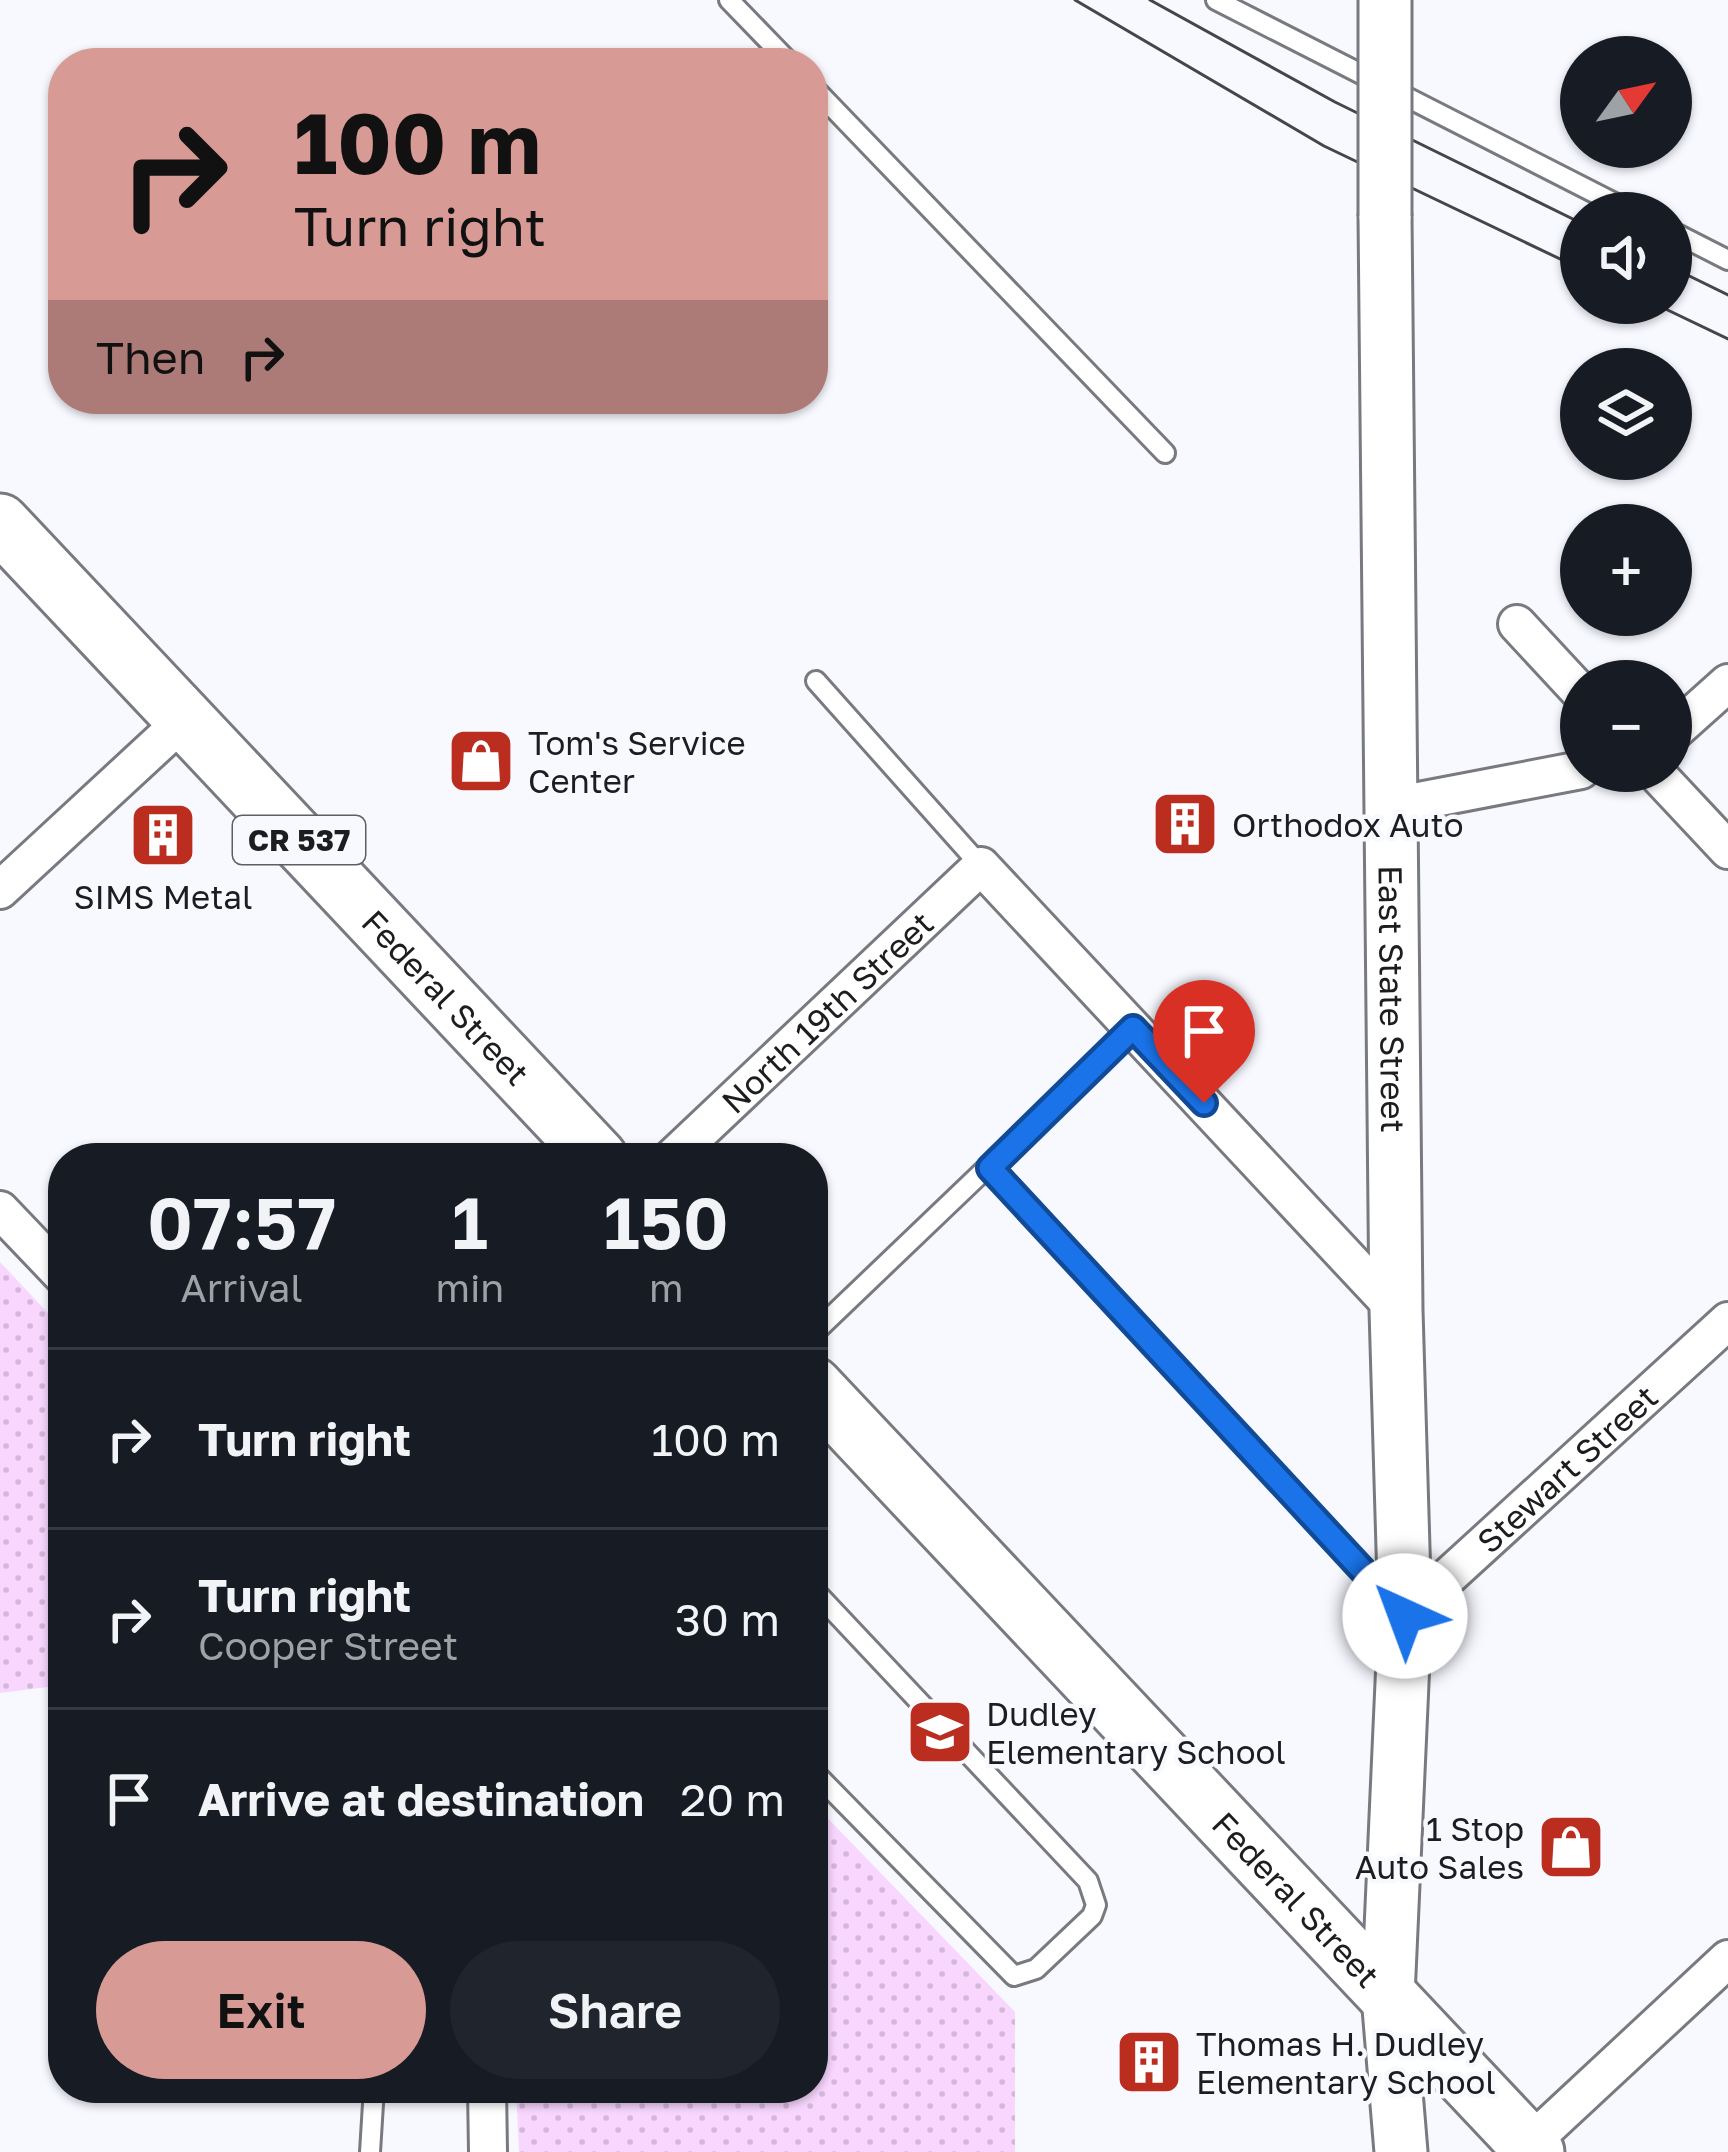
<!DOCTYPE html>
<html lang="en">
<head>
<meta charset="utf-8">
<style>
	:root { --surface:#171b24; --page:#20242c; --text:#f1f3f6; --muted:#9ea1a6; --line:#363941; --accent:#d89a95 }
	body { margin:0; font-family:"Golos Text",sans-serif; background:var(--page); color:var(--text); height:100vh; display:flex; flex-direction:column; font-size:45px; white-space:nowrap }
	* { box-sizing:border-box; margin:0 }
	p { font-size:39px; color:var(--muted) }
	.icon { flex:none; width:66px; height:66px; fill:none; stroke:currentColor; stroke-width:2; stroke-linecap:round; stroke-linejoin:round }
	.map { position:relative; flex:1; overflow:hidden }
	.sheet { position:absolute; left:48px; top:1143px; width:780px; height:960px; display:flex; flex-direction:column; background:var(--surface); border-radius:48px; box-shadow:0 3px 9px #0004 }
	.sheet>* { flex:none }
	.top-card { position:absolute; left:48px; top:48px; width:780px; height:366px; border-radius:48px; box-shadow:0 3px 9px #0004; background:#d89a95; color:#111; overflow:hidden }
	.needle { width:78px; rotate:57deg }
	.controls { position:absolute; left:1560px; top:36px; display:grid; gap:24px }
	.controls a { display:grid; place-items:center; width:132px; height:132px; border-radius:50%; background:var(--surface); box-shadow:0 3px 9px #0004; font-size:60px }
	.pin { position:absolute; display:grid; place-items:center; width:102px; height:102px; color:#fff; margin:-123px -51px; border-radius:50% 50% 50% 0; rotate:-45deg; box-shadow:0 0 12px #0007 }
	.pin .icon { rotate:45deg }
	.me { position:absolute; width:132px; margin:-66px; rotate:317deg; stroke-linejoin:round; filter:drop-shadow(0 0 9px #0008) }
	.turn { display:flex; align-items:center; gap:42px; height:252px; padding:0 48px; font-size:54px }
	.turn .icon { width:156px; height:156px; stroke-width:2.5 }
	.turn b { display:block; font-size:84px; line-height:102px }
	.then { display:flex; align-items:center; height:114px; padding:0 48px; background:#0003; gap:24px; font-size:45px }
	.eta { display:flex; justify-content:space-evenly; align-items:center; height:204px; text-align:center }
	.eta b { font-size:72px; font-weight:600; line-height:84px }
	.primary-button { display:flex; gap:24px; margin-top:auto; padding:24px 48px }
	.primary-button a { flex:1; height:138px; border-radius:72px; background:var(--accent); color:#111; font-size:48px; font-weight:600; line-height:138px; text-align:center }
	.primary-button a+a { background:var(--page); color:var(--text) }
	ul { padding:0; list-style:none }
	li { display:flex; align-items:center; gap:36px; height:180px; padding:0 48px; border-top:3px solid var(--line) }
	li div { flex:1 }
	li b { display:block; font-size:45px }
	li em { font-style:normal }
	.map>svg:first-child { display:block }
	.grass { fill:url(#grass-dots) }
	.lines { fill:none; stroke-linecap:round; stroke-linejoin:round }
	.service-casing { stroke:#787a80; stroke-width:24 }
	.minor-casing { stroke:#787a80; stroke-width:42 }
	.secondary-casing { stroke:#787a80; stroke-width:57 }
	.primary-casing { stroke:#787a80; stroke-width:63 }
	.service { stroke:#fff; stroke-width:18 }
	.minor { stroke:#fff; stroke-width:36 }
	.secondary { stroke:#fff; stroke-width:51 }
	.primary { stroke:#fff; stroke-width:57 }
	.tram { stroke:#454649; stroke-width:3 }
	.secondary-bridge-casing { stroke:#787a80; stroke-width:57; stroke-linecap:butt }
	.secondary-bridge { stroke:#fff; stroke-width:51 }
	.route-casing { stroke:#114b97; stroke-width:30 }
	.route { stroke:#1a73e8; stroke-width:21 }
	.labels { text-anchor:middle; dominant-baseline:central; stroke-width:9; stroke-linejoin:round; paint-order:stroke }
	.shield { fill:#f7f9ff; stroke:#5e5f62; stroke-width:3 }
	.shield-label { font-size:30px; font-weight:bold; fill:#1c1d1f }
	.poi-label { font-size:33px; fill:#1c1d1f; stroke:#f7f9ff; text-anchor:start }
	.street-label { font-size:33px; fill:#1c1d1f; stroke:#f7f9ff }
</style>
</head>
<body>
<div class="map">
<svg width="1728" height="2152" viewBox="0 0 1728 2152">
	<defs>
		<pattern id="grass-dots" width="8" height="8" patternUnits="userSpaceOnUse" patternTransform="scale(3)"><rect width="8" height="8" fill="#f8d6fe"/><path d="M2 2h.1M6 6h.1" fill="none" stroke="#d4b7d9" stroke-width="1.8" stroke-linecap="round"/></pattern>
	</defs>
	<rect width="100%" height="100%" fill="#f7f9ff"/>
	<path class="grass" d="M0,1262l63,67v356l-63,8z
		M813,1803l202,209v140h-496l-3,-64h297z"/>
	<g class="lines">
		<defs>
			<path id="service" d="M729,0l61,63
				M1216,0l418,213
				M813,87l352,366
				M1671,231l57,29
				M816,681l165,185
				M990,1168l403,436
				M813,1334l320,-306
				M813,1589l275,292 8,24 -4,11 -56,53 -22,7 -201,-205
				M370,2152l4,-64"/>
			<g id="minor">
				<path d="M1517,624l64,69"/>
				<path d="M1671,734l57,-51"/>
				<path d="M1654,771l74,79"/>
				<path d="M1393,806l188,-36"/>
				<path d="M0,890l185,-171"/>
				<path id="s1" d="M672,1158l309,-292 415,444"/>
				<path d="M0,1210l63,66"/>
				<path id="s2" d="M1405,1616l323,-295"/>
				<path d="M487,2088l1,64"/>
				<path d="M1528,2145l200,-186"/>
			</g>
			<g id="secondary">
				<path id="s3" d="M1385,216l11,1094 9,306 -17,380 13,156"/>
			</g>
			<g id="primary">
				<path id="s4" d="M0,523l598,635"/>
				<path id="s5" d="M813,1386l722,766"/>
			</g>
		</defs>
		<use href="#service" class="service-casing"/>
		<use href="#minor" class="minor-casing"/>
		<use href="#secondary" class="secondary-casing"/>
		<use href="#primary" class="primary-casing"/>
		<use href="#service" class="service"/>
		<use href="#minor" class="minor"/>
		<use href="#secondary" class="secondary"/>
		<use href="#primary" class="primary"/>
		<path class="tram" d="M1075,0l249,146 257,123
			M1150,0l185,102 246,121
			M1671,267l57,28
			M1653,303l75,36"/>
		<defs>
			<path id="secondary-bridge" d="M1385,0v216"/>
		</defs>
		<use href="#secondary-bridge" class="secondary-bridge-casing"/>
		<use href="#secondary-bridge" class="secondary-bridge"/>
	</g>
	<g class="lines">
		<defs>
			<path id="route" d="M1204,1103l-71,-75 -143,140 415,448"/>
		</defs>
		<use href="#route" class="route-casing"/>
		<use href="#route" class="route"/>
	</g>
	<defs>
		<symbol id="shop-square" viewBox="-11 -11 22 22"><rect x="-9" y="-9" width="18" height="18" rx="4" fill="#ba2d1f" stroke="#f7f9ff"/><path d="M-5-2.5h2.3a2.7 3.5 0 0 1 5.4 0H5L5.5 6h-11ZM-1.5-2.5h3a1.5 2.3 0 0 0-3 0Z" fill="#fff"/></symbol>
		<symbol id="building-square" viewBox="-11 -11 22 22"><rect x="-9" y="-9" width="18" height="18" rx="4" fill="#ba2d1f" stroke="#f7f9ff"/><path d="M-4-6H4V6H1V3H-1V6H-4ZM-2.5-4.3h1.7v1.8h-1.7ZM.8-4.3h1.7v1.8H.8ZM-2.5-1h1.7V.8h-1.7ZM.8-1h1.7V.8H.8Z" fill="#fff"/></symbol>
		<symbol id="school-square" viewBox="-11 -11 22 22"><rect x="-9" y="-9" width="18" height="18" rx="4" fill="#ba2d1f" stroke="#f7f9ff"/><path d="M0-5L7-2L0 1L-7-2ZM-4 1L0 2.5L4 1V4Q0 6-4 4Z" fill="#fff"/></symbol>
	</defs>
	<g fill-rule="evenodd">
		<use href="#shop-square" x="443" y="723" width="76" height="76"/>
		<use href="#building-square" x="1147" y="786" width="76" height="76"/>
		<use href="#building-square" x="125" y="797" width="76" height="76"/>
		<use href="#school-square" x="902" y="1694" width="76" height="76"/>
		<use href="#shop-square" x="1533" y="1809" width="76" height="76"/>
		<use href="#building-square" x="1111" y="2024" width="76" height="76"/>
	</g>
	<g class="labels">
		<rect class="shield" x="233" y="816" width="132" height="48" rx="9"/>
		<g class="shield-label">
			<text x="299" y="840">CR 537</text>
		</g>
		<g class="poi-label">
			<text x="528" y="742">Tom's Service<tspan x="528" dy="38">Center</tspan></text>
			<text x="1232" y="824">Orthodox Auto</text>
			<text x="163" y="896" text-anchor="middle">SIMS Metal</text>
			<text x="986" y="1713">Dudley<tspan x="986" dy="38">Elementary School</tspan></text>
			<text x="1524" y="1828" text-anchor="end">1 Stop<tspan x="1524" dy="38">Auto Sales</tspan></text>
			<text x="1196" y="2043">Thomas H. Dudley<tspan x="1196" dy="38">Elementary School</tspan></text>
		</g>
		<g class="street-label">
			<text stroke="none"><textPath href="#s4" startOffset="651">Federal Street</textPath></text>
			<text stroke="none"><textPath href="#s3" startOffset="783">East State Street</textPath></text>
			<text stroke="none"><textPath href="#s1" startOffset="213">North 19th Street</textPath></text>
			<text stroke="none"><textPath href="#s2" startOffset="219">Stewart Street</textPath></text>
			<text stroke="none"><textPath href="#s5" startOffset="705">Federal Street</textPath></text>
		</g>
	</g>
</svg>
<div class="controls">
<a><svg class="needle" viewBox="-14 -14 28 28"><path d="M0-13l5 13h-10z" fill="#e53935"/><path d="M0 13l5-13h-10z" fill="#9ea1a6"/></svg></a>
<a><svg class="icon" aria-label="sound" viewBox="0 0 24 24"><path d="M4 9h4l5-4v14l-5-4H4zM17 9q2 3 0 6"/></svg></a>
<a><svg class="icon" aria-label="layers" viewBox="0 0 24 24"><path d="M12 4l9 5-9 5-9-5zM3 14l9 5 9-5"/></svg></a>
<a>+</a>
<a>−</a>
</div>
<div class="pin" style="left:1204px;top:1103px;background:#d93025"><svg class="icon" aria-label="arrive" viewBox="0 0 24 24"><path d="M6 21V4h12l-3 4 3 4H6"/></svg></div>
<svg class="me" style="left:1405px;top:1616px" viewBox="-20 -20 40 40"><circle r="19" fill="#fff"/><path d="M0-13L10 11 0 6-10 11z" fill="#1a73e8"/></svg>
<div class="top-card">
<div class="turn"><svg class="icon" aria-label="right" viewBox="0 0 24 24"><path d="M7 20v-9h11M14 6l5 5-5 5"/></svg><div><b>100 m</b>Turn right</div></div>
<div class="then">Then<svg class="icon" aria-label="right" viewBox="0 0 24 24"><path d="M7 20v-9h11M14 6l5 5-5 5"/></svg></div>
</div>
<section class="sheet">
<div class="eta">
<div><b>07:57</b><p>Arrival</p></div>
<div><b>1</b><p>min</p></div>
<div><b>150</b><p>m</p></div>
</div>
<ul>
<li><svg class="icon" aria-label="right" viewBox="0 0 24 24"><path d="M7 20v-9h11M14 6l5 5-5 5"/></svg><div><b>Turn right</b></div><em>100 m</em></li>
<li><svg class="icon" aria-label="right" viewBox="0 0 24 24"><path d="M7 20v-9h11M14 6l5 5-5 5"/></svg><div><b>Turn right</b><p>Cooper Street</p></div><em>30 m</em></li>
<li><svg class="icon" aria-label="arrive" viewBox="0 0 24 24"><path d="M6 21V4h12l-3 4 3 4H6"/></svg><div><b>Arrive at destination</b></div><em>20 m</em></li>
</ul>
<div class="primary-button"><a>Exit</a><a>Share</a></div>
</section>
</div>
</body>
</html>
